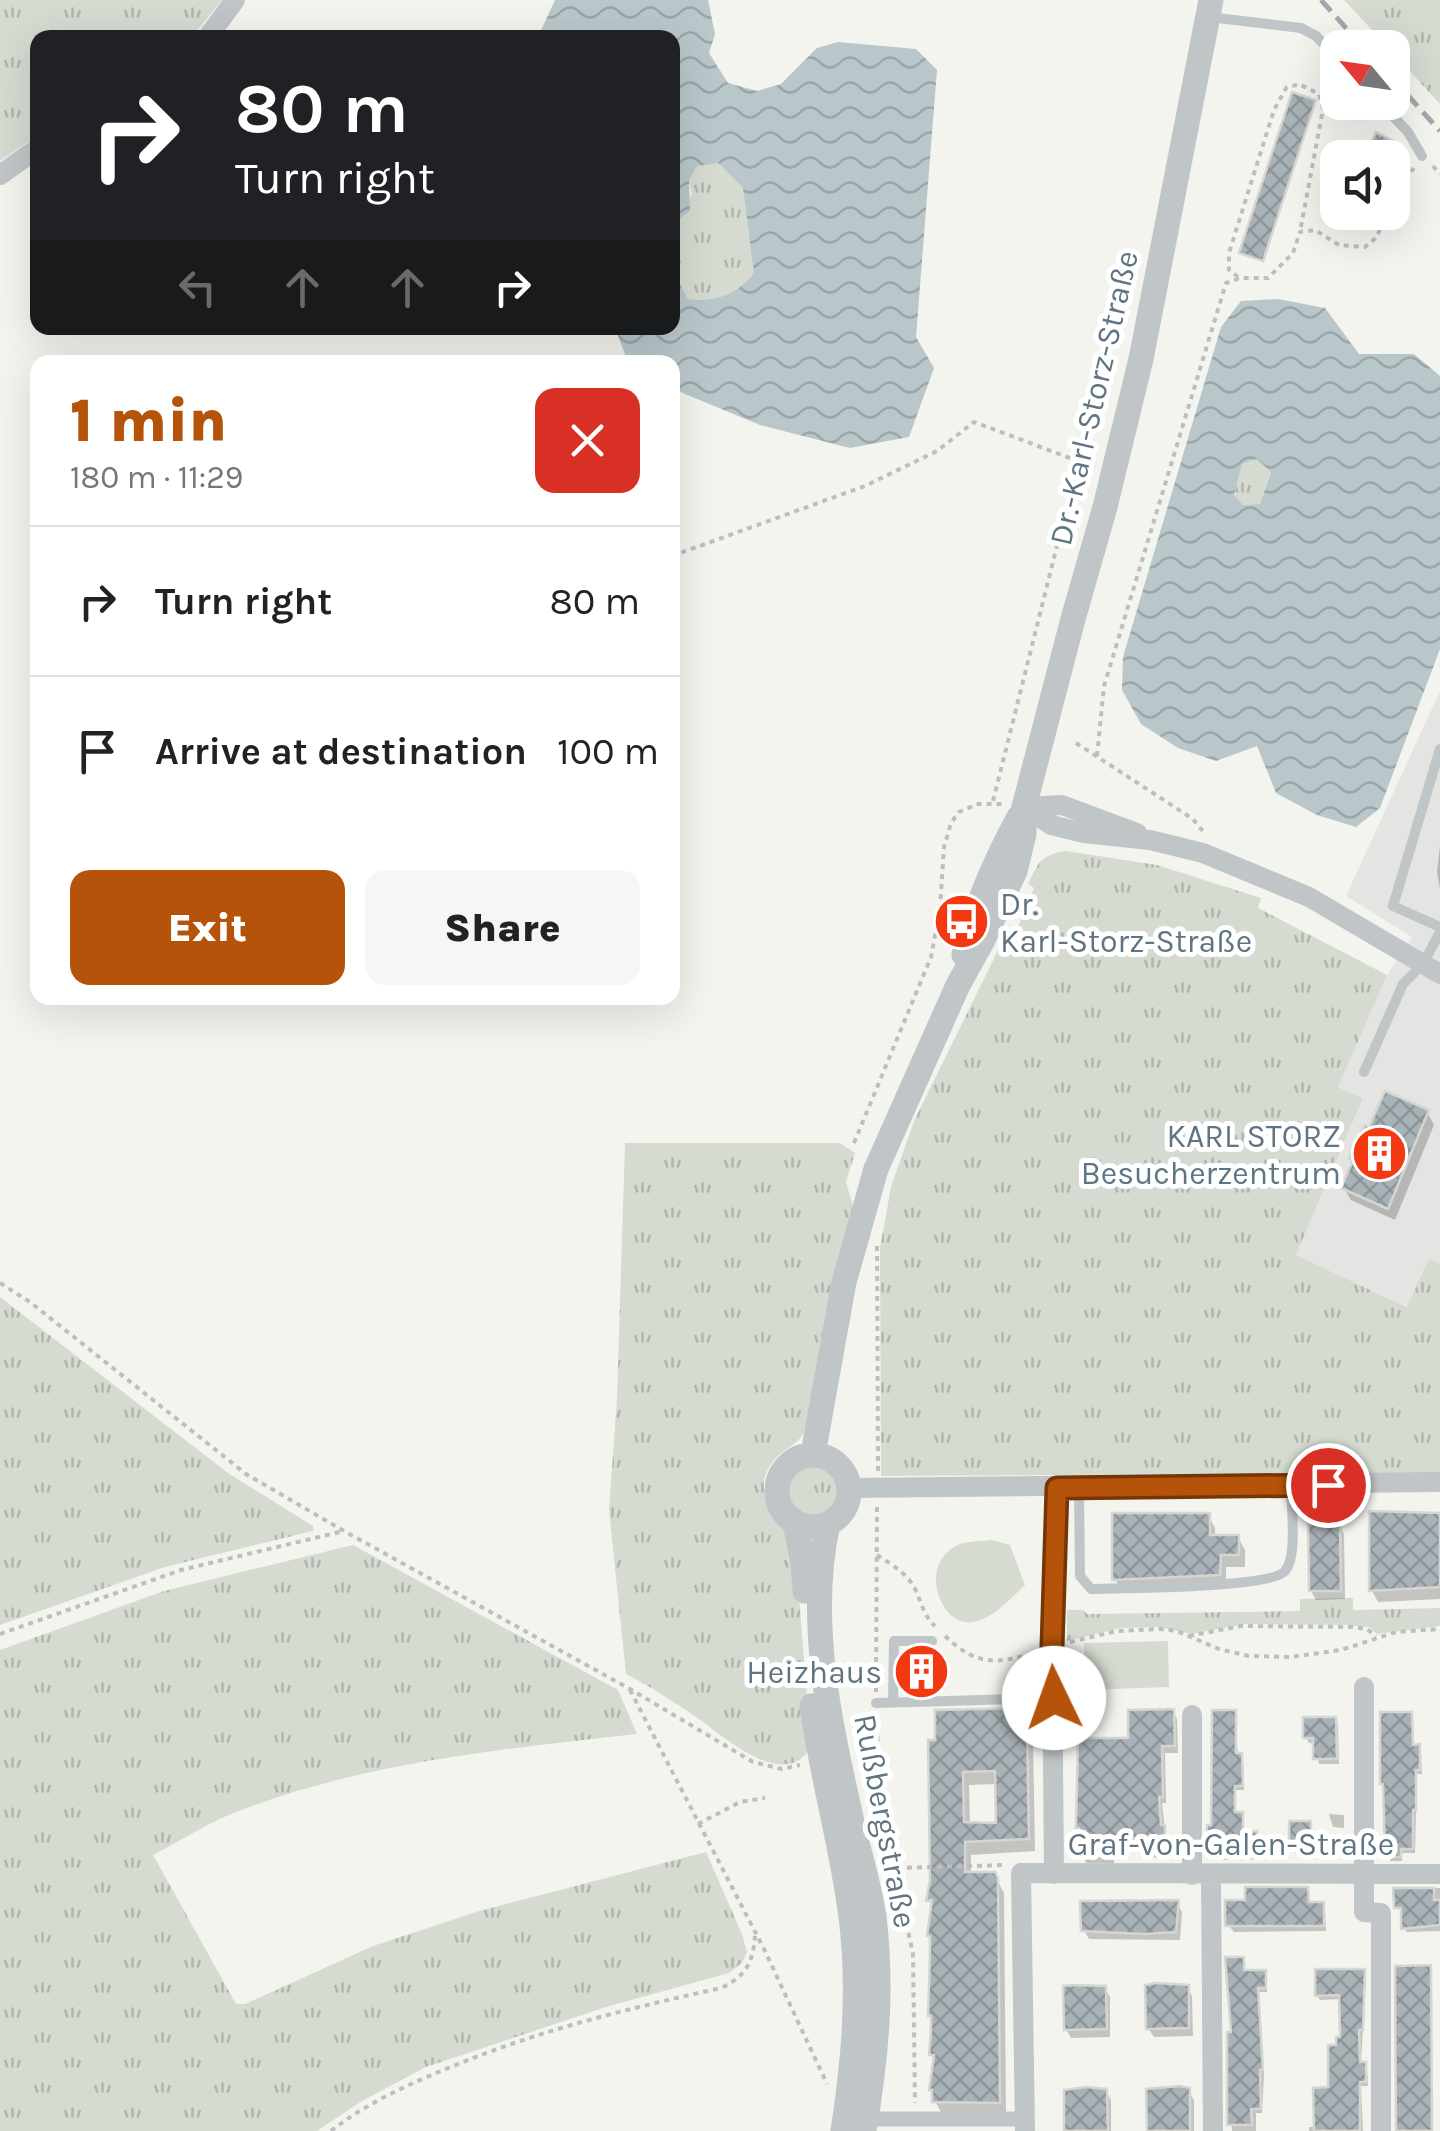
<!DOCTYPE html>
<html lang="en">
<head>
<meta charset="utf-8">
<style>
	:root { --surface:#fff; --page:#f6f6f6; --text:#222; --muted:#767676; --line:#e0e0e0; --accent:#b45309 }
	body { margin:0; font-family:Karla,sans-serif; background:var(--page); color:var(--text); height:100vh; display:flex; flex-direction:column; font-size:38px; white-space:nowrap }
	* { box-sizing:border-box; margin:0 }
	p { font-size:32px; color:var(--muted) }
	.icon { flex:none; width:55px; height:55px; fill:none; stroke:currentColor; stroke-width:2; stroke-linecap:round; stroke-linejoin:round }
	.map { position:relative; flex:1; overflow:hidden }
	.panel { position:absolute; left:30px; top:355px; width:650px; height:650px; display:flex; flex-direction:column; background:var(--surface); border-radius:20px; box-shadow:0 10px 40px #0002 }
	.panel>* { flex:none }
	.top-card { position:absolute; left:30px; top:30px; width:650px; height:305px; border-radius:20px; box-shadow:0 10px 40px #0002; background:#202124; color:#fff; overflow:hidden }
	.needle { width:65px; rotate:299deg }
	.tools { position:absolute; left:1320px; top:30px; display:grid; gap:20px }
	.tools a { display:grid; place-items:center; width:90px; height:90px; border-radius:20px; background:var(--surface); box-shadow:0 10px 40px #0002; font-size:50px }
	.pin { position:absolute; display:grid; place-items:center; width:85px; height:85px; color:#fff; margin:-42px; border:5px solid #fff; border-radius:50%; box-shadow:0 2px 10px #0007 }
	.me { position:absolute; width:110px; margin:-55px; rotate:357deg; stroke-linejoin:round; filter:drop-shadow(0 0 8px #0008) }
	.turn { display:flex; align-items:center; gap:35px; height:210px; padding:0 40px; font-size:45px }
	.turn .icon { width:130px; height:130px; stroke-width:2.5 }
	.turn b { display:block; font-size:70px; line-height:85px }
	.lanes { display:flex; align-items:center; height:95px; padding:0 40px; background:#0003; justify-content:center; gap:50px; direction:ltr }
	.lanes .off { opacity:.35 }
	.round { display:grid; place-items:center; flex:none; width:105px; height:105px; border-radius:20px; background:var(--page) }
	.headline { display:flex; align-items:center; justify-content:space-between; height:170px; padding:0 40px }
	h1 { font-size:60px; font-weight:800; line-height:75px; color:var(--accent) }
	.primary-button { display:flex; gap:20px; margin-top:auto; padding:20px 40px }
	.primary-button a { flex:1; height:115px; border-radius:20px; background:var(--accent); color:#fff; font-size:40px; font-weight:800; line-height:115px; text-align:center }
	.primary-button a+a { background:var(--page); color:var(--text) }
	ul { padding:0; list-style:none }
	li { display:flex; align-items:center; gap:30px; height:150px; padding:0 40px; border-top:2px solid var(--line) }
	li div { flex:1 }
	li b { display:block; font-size:38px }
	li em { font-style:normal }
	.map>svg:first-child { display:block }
	.built { fill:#e4e5e3 }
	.grass { fill:url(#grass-tufts) }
	.park { fill:#d5dbd0 }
	.water { fill:url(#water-waves); fill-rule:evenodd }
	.shadow { fill:#0003; fill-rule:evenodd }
	.building { fill:url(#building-cross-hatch); stroke:#d5d5d2; stroke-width:2.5; fill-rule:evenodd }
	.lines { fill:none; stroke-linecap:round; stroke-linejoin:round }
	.path { stroke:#bcbec0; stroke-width:4; stroke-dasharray:5 5; stroke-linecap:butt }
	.service { stroke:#c0c5c8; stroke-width:10 }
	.pedestrian { stroke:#c0c5c8; stroke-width:15 }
	.minor { stroke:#c0c5c8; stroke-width:20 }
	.tertiary { stroke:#c0c5c8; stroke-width:25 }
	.rail { stroke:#a0a8ad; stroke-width:5; stroke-dasharray:15 8; stroke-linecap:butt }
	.route-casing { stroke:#753606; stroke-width:25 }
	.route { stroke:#b45309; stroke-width:18 }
	.labels { text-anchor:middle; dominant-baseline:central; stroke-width:10; stroke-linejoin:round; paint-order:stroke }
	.street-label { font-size:32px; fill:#607583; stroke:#fff }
	.poi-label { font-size:32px; fill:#607583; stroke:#fff; text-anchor:end }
</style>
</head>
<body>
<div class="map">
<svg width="1440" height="2131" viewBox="0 0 1440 2131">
	<defs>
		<pattern id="grass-tufts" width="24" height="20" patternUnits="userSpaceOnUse" patternTransform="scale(2.5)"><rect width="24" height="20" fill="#d5dbd0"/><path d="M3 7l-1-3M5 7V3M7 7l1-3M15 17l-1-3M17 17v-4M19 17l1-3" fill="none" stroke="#b0b6ae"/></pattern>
		<pattern id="water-waves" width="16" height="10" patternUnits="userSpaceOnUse" patternTransform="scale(2.5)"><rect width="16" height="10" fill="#b9c7cb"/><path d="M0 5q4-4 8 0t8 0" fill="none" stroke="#9aa6aa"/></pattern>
		<pattern id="building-cross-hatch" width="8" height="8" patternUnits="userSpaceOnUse" patternTransform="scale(2.5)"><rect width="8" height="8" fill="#a9b2b7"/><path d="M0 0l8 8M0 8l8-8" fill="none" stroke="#8d959a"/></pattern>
	</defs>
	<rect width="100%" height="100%" fill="#f4f4ef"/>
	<path class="built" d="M1440,691v572l-11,-4 -21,48 -112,-52 67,-155 -26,-13 50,-112 25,-38 -66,-41z"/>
	<path class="grass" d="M0,0h222l-30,37 -154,1 -1,98 -37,25z
		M1344,0h96v104l-47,-51 -1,-5 -4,-1z
		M708,163h10l25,25 12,85c-18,22 -40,29 -67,26l-15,-28 -1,-31 3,-18 17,-28 -3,-13 8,-15z
		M1257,459l14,12 -11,33 -17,1 -9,-10 8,-31z
		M1066,851l91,14 104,33 -3,10 129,67 -49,112 25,12 -67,156 111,52 22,-48 11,4v210l-559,3 -1,-228 11,-61 23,-66 93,-189 8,2 19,-46 -6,-4c10,-21 14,-30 38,-33z
		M625,1143h215l15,10 -9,29 7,24 -49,227c-8,13 -21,16 -30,27 -28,35 9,58 21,87l16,199c-24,47 -86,-8 -112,-27 -23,-16 -48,-32 -73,-45l-17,-164 8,-112z
		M0,1297l228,176 85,53v5l-148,36 -165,58z
		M785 1490a27 27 0 1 1 54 0a27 27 0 1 1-54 0Z
		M353,1545l265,145 19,44c-132,15 -270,28 -396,76 -30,11 -59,30 -88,45l83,149h9l128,-58 106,-35 227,-59 36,82 5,18 -5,11 -13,10 -123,34 -180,60 -64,34 -45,30h-317v-481l164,-59z
		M1353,1598v12l87,-2v18l-63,8 -8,-7 -21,-2 -103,-1 -54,10 -31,-7 -39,1 -54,13v-31h16l4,4 213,-3v-12z"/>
	<path class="park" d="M992,1540l18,5 15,40c-15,14 -32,34 -52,37 -33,6 -57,-60 -13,-78 9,-3 22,-3 32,-4z
		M1168,1641l1,46 -84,3 -1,-47z"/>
	<path class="water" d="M555,0h153l7,34 -6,19 19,30 29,8 24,-7 36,-36 21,-6 78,7 21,21 -21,267 18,31 -25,69 -59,11 -90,-23 -87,-36 -1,-27h-44l-13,-34h57l1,-57 15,28c27,3 49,-4 66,-26l-11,-85 -25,-25 -21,3 -8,15 1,30 -15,11 -2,18 -1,-202 -134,-1z
		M1278,299l47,9 34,46h55l26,22v273l-60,159 -24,19 -39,-12 -41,-22 -19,-47 -41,15 -38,-13 -37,-24 -19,-34 1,-33 98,-330 20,-26zM1257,459l14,13 -11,32 -17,1 -9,-10 8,-31z"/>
	<path class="shadow" d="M1315,102l-51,160 -21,-7 -1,-2z
		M1391,142l3,5 -3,6 10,8 -9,19v-22h-26z
		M1440,846v43l-3,-17z
		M1427,1112l7,13 -39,95 -44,-20 -7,-12z
		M1208,1515l7,13v10l23,-1 7,13v17h-19v20l-104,5 -7,-13z
		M1440,1516v83l-62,3 -6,-11z
		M1339,1525l5,9 1,65 -29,1 -5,-9z
		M942,1662l3,27 -37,1 -3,-6z
		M1029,1710l7,13v15h-3l2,113 -64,4v19h23l10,19 2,222 -64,-1 -7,-13v-39l-4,-7 3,-147 -5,-8 3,-20 -1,-138zM998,1784v41h-28l-1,-40z
		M1173,1712l4,7 1,34h-13l1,50h-4l6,54 -22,1 -4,-13 -28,1v17h-28l-4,-8 49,-115z
		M1234,1712l4,43 5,5 1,30h-8v25l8,5v14h12l2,4 1,21 -40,1 -3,-14 -7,-5z
		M1411,1714l3,33h5l2,5 1,22h-5l-2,79h-13v8h-12l-8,-78z
		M1335,1719l3,5 1,40h-20l-3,-21h-7l-3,-6z
		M1329,1814l15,1v13l-11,-1z
		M1309,1823l4,30h-18l-3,-5z
		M1440,1888v43l-34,1 -2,-20 -8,-5v-17z
		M1307,1890l3,14h13l2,5 1,22 -92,1 -6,-7 20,-23z
		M1177,1903l5,9 -2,28 -91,-1 -5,-9z
		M1242,1959l3,13h20l2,5v15h-8l5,82 -2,39h-6v18h-24l-2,-97h4z
		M1430,1968l3,163h-35z
		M1363,1971l3,5 -5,88 6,5 1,17h-7l2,45h-54v-4h8l14,-37 11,-50v-41l-22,1 -3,-5z
		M1105,1988l5,9v40l-39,1 -5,-9z
		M1187,1988l5,8 1,40 -39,1 -6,-9z
		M1106,2091l5,9v31h-44z
		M1188,2091l6,9v31h-44z"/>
	<path class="building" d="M1292,92l24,8 -53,161 -24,-8z
		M1376,132l16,8 -9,18h-19z
		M1385,1091l44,19 -41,99 -47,-21 12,-28 -4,-2 16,-33 4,2z
		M1369,1511l71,2v74l-71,4z
		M1112,1513h98v22h29v20h-18l-1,20 -108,5z
		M1340,1522l1,69h-32l-1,-68z
		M902,1660h42v24l-42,1z
		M1030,1708v18h-3l2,113 -64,3v30h30l3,6 2,225 -68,-1v-12h-3l5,-35h-5l2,-25v-14h-3l2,-63v-17h-3l5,-36 -6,1 4,-21 -2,-140h7v-30zM995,1771l1,52 -32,-1 -1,-50z
		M1174,1709l1,37h-13l1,51h-4l2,28h4v26h-25l-1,-13 -28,1v17h-32v-28h-3l2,-90h50v-28z
		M1212,1710h24v43h6l1,33h-8v26h8v20l14,-1 1,24 -44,1 -1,-14h-6v-17h4z
		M1380,1712h32l1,33 7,-1v26h-4v40h-3v39h-12v8h-16l-2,-73h-3z
		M1303,1717h33l1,42h-24v-21h-10z
		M1289,1821h22v27l-22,1z
		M1245,1887h63l1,15h15v24h-99v-26h20z
		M1393,1888h41v12h6v25l-39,4v-21h-7z
		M1179,1900l-3,32 -32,2 -63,-3 -1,-30z
		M1225,1957h19v13h22v18h-8l5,82h-3l1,39h-10l1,16h-25v-93h4z
		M1431,1965l1,166h-36l-1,-165z
		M1315,1969h50l-2,61h-4l1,32h6v20h-6v49h-46l-1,-43 15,-1v-42h8v-8h4l-1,-42 -24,1z
		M1156,1983l33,2v43l-43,1 -1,-44z
		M1073,1985l33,1 1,43 -43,1 -1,-44z
		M1180,2086l10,2v43h-43l-1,-42z
		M1086,2087l21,2 1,42h-44v-41z"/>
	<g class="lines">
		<path class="path" d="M1433,166l7,8
			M1392,195l22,-27
			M1238,277l-9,-7v-17l45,-143 12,-22 13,-4 20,10 4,15 -23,123
			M672,556l193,-70 72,-35 37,-29 120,45
			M1076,743l117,76 12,15
			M1097,756l7,-70 122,-403 14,-5h28l25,-25 7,-21 15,-2 24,15 26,2 12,-10 9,-25
			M993,801l85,-339
			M854,1143l77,-186 9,-49 4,-61 7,-24 8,-11 19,-8h28
			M877,1246l1,226
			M0,1283l30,19 216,172 98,57 286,158 123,73 29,7 18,-4
			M877,1555c14,9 31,19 38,34 7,14 8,26 20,37
			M0,1634l181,-64 163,-39
			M945,1636c33,31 51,28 92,16
			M1189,1636l52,-10 111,1 15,2 9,7
			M1070,1642l47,-11 43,-2 17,2 42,18 30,7 42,1 50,-7 55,-18 44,-3
			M630,1690l135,261 62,133
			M876,1692l1,-186
			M877,1716l2,80 34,158 2,149
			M858,1753l20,-3
			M698,1824l42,-22 25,-4
			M897,1868l109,-3
			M331,2131c34,-27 76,-46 115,-62 90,-38 180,-60 275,-81 25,-12 32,-25 34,-52"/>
		<path class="service" d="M1209,17l92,11 15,8 22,23
			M1380,102l28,30 14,24
			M1440,749l-47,157 47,21
			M1364,1072l39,-88 20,-20 17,-32
			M1079,1488l1,88 11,13c29,-1 181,-1 194,-18 13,-15 6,-65 6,-85
			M893,1702l1,-61h38
			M876,1703l177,-5"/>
		<path class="pedestrian" d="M876,2119h149"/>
		<path class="minor" d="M207,38l28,-38
			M0,175l38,-27
			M1024,807l27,18 33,8 66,7 53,13 106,44 131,77
			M1024,807l38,-2 75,28
			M849,1488l591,-6
			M1364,1687v225l17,1v218
			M1192,1715v160
			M1054,1874l-2,-227 5,-159
			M1211,1875l2,256
			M1025,2131l-4,-258 419,1"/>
		<path class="tertiary" d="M964,955c11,-49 31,-94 55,-138
			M813,1454l31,-172 32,-113 82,-184 24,-43 33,-71 9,-37v-27l49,-188 32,-112 36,-148 70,-359
			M777 1491a36 36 0 1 1 72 0a36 36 0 1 1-72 0Z
			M795,1522l8,41 2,28
			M828,1524c-23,101 5,212 27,311 7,27 15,55 19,82 9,73 2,142 -10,214
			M812,1706c10,71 30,140 39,211 9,72 3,143 -8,214"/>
		<path class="rail" d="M1321,0l43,48
			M1392,78l48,53"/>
	</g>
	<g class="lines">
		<defs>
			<path id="route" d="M1054,1698l-2,-51 5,-159 271,-3"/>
		</defs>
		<use href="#route" class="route-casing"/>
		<use href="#route" class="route"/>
	</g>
	<defs>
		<symbol id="bus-disc" viewBox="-11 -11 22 22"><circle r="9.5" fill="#f23911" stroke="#fff"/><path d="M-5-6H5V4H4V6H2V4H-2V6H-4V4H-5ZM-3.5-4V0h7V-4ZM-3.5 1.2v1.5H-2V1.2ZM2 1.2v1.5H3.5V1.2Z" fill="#fff"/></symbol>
		<symbol id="building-disc" viewBox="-11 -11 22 22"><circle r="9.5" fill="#f23911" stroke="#fff"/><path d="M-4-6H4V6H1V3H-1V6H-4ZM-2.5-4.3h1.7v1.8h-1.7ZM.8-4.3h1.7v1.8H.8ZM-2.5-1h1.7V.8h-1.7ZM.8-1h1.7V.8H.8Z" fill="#fff"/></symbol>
	</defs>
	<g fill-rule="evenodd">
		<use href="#bus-disc" x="930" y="890" width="63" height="63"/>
		<use href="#building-disc" x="1348" y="1122" width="63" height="63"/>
		<use href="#building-disc" x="890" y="1640" width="63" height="63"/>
	</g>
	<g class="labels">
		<g class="street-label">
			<text transform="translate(1094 398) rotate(-77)">Dr.-Karl-Storz-Straße</text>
			<text transform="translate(885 1821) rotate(79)">Rußbergstraße</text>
			<text x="1231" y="1844">Graf-von-Galen-Straße</text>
		</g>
		<g class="poi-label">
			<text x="1000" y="904" text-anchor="start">Dr.<tspan x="1000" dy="37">Karl-Storz-Straße</tspan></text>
			<text x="1341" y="1136">KARL STORZ<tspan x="1341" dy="37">Besucherzentrum</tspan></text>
			<text x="882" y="1672">Heizhaus</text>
		</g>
	</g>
</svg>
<div class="tools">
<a><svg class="needle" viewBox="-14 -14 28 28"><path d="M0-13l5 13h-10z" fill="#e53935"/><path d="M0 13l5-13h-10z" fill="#767676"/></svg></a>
<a><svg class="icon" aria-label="sound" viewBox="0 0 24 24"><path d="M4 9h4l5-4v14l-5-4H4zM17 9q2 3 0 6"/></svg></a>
</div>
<div class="pin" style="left:1328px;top:1485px;background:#d93025"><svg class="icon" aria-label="arrive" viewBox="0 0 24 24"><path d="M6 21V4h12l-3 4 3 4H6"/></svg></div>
<svg class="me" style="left:1054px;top:1698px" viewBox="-20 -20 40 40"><circle r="19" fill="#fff"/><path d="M0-13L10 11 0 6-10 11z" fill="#b45309"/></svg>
<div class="top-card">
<div class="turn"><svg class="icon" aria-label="right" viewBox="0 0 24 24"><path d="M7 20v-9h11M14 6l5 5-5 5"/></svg><div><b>80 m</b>Turn right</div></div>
<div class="lanes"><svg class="icon off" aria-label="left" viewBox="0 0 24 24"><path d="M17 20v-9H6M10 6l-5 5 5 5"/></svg><svg class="icon off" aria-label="ahead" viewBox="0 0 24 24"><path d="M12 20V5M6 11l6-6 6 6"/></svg><svg class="icon off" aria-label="ahead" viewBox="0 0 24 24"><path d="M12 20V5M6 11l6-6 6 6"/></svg><svg class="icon" aria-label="right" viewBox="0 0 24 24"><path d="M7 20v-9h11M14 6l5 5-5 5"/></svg></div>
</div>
<section class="panel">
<div class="headline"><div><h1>1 min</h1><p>180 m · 11:29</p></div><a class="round" style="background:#d93025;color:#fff"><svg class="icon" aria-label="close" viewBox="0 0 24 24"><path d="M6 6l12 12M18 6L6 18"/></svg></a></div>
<ul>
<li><svg class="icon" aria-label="right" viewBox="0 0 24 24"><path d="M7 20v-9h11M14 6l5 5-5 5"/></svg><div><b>Turn right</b></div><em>80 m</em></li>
<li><svg class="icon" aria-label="arrive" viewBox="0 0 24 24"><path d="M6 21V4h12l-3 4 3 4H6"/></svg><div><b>Arrive at destination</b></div><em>100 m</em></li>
</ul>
<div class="primary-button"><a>Exit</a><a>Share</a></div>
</section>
</div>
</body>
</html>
